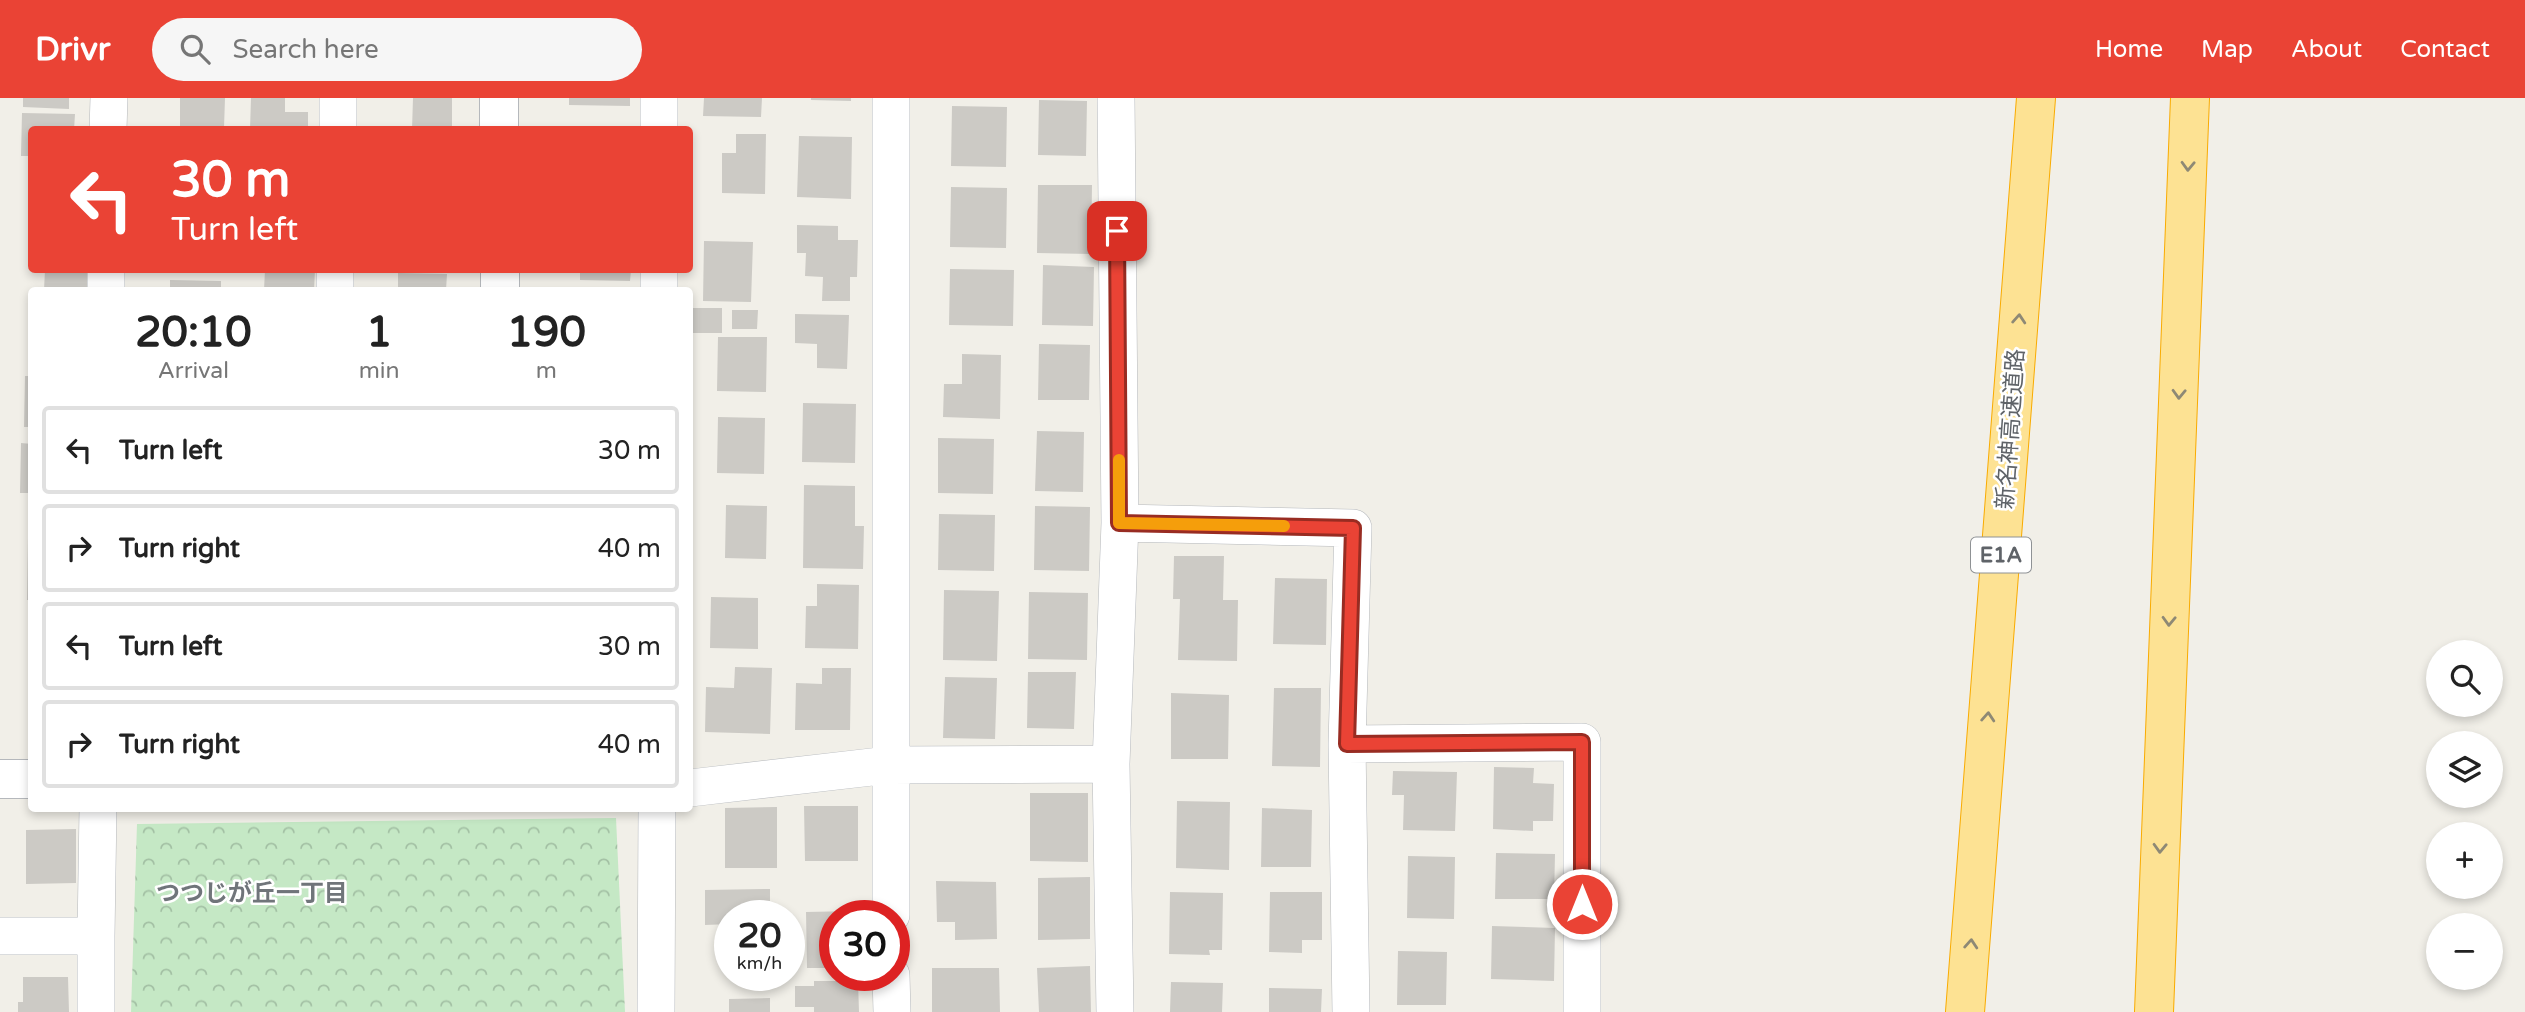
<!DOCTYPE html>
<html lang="en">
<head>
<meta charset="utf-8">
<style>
	:root { --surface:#fff; --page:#f6f6f6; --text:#222; --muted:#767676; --line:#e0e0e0; --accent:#ea4335 }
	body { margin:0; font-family:"Varela Round","Noto Sans JP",sans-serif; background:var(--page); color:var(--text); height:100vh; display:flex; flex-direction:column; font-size:26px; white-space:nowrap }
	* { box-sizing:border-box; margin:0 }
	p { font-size:23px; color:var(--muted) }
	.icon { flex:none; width:38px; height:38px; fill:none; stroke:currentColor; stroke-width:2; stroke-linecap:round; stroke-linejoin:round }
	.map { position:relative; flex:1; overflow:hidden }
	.drawer { position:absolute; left:28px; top:189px; width:665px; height:525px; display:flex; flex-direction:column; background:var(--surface); border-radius:7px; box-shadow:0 4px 10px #0003 }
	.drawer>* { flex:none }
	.hud { position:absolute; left:28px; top:28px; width:665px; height:147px; border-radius:7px; box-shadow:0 4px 10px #0003; background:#ea4335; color:#fff; overflow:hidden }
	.fabs { position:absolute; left:2426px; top:542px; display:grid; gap:14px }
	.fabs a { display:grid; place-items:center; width:77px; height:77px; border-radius:50%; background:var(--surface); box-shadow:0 4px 10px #0003; font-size:35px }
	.speed { position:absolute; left:714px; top:802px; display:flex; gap:14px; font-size:35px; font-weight:700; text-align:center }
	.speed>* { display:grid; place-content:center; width:91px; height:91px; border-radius:50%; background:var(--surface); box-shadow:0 4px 10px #0003; line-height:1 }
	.speed small { font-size:18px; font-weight:400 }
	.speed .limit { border:10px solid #d22; background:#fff; color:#111 }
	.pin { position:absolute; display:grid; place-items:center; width:60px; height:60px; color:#fff; margin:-30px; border-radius:14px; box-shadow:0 4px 10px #0006 }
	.me { position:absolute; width:77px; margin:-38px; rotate:0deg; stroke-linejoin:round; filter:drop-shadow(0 0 5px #0008) }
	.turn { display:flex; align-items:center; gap:24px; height:147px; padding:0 28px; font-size:32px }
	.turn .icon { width:91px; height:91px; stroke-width:2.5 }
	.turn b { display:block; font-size:49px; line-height:60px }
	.eta { display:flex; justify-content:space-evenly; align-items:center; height:119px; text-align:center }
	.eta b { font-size:42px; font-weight:700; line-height:49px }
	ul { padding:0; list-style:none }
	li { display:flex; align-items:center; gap:21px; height:88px; margin:0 14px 10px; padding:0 14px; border:4px solid var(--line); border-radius:7px }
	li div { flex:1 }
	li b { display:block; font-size:26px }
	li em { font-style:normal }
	header { display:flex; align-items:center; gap:42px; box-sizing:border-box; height:98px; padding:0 35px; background:var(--accent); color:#fff }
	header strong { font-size:33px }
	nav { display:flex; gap:38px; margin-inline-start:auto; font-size:24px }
	.search { width:490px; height:63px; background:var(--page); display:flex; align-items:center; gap:18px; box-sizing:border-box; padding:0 24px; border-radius:38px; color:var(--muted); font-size:26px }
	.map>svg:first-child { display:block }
	.park { fill:url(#park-crowns) }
	.building { fill:#cccac5 }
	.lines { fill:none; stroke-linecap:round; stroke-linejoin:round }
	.minor-casing { stroke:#b5b8bc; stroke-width:38 }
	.tertiary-casing { stroke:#b5b8bc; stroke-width:40 }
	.motorway-casing { stroke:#f9ab00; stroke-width:40 }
	.minor { stroke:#fff; stroke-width:37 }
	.tertiary { stroke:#fff; stroke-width:38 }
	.motorway { stroke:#fde293; stroke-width:38 }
	.oneway { stroke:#8e8975 }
	.route-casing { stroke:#982c22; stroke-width:18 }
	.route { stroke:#ea4335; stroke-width:12 }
	.slow { stroke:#f59e0b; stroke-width:12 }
	.labels { text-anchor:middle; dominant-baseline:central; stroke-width:5; stroke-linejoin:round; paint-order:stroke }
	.shield { fill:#fff; stroke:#8f9295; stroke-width:2 }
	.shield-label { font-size:21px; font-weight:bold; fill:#5f6368 }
	.street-label { font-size:23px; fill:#5f6368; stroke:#fff }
	.neighbourhood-label { font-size:24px; font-weight:bold; fill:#70757a; stroke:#fff }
</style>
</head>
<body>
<header>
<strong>Drivr</strong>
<div class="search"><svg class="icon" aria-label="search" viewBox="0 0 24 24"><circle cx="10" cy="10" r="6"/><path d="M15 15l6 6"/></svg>Search here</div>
<nav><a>Home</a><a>Map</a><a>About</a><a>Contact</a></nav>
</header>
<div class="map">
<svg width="2525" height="914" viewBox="0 0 2525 914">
	<defs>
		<pattern id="park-crowns" width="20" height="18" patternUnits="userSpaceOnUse" patternTransform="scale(1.75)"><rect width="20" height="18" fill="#c5e8c5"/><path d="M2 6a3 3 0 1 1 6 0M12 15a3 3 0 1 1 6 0" fill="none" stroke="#a3c0a4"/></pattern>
	</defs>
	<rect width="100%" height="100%" fill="#f1efe8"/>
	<path class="park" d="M616,720l9,194h-494l6,-188z"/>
	<path class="building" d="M23,0h46v11l-46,-2z
		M180,0h45l-1,30h-44z
		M251,0h34v14h23v18h-58z
		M413,0h39v32h-40z
		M569,0h61v8l-61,-1z
		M704,0h58l-1,19 -58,-1z
		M811,0h40v3l-40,-1z
		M1039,2l48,1 -1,55 -48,-1z
		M952,8l55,1 -1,60 -55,-1z
		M22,15l53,1 -1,16h-42v26h-11z
		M736,36h30l-1,60 -43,-1v-40h14z
		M799,38l53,1 -1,62 -54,-2z
		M1038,87h54l-1,69 -54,-1z
		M951,89l56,1 -1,60 -56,-1z
		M797,127l41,1v14h20l-1,37h-7v24h-28l1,-24 -18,-1 1,-23h-9z
		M704,143l49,1 -2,60 -48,-1z
		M1043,167l51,2 -1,59 -51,-1z
		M950,171l64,1 -1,56 -64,-1z
		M45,172h43v20h-44z
		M265,172h50l-1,20h-50z
		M580,172h51l-1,11 -50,-1z
		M398,175l49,1 -1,16h-48z
		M170,182l51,1v9h-51z
		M690,210h32v25h-32z
		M732,212h26l-1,19h-25z
		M795,216l54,1 -2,54 -30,-1v-24l-22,-1z
		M718,239h49l-1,55 -49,-1z
		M1039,246l51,1 -1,55h-51z
		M962,256l39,1 -1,64 -57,-2 1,-33h18z
		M25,278h7v51h-8z
		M803,305l53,1 -1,59 -53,-1z
		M718,319l47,1 -1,56 -47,-1z
		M1037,333l47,1 -1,60 -48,-1z
		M938,340l56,1 -1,55 -55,-1z
		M21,345l11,1v49h-12z
		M804,387l51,1v40h9l-1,43 -60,-1z
		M726,407l41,1 -1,53 -41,-1z
		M1035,408l55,1 -1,64 -55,-1z
		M939,416l56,1 -1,56 -56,-1z
		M28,440h4v62h-5z
		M1174,458h50l-1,44h15l-1,61 -59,-1 2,-61h-7z
		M1275,480l52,1 -1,66 -53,-1z
		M817,486l42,1 -1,64 -53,-1 1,-42h11z
		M944,492l55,1 -2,70 -54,-1z
		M1029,494l59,1 -1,67 -59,-1z
		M711,499l47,1v51l-48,-1z
		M735,569l37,1 -2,66 -65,-2 1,-45 28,1z
		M822,570h29l-1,62h-55l1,-47 26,1z
		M1028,574h48l-2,57 -47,-1z
		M945,579l52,1 -2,61 -52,-1z
		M1274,590h47l-1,79 -48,-1z
		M1171,595l58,2 -1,64h-57z
		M1494,669l40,1 -1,15 21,1 -1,37h-20v10l-40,-2z
		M1393,673l64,1 -2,59 -52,-1 1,-35h-12z
		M1030,695h58v69l-58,-1z
		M1177,703l53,1 -1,68 -53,-2z
		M804,708h54v55h-53z
		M777,709v61h-52v-60z
		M1262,710l50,2 -1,57h-50z
		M76,731v54l-50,1v-54z
		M1496,755l59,1 -1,45h-59z
		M1408,758l47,1 -1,62 -47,-1z
		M1090,779v62l-52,1v-62z
		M936,783l60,1 1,57 -42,1v-18h-18z
		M770,791v26h-40v9l-25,1v-35z
		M1170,794l53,1 -1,57h-13l1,5 -41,-1z
		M1270,794h52v48h-20v13l-33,-1z
		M854,813l1,4h-20v53h-28l-1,-56z
		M1492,828l63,2 -1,53 -63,-2z
		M1398,853l49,1 -1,53h-49z
		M1090,868l1,46h-52l-2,-44z
		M932,870h67l1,44h-68z
		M23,879h45l1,35h-51v-10h5z
		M814,883h44l1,31h-45v-5h-19v-21h19z
		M1171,884l52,1 -1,29h-52z
		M1269,890l53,1 -1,23h-52z
		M770,900v14h-41v-13z"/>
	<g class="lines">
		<defs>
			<path id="minor" d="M891,0v817
				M1116,0l4,425 233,5 -6,216 235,-2v270
				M108,32l1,-32
				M338,32v-32
				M659,32v-32
				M106,192v-20
				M335,192v-20
				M659,192v-20
				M1347,646l4,268
				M690,690l199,-23 222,-1
				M0,838h96l2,-128
				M891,877l1,37
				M96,914v-76
				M656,914l1,-204
				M1115,914l-4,-248 9,-241"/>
			<path id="tertiary" d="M499,0v32
				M500,172v20
				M0,681h32"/>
			<path id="motorway" d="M1965,914l71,-914
				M2154,914l36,-914"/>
		</defs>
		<use href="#minor" class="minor-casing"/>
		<use href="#tertiary" class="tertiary-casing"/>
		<use href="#motorway" class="motorway-casing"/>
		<use href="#minor" class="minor"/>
		<use href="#tertiary" class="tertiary"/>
		<use href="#motorway" class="motorway"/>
	</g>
	<defs><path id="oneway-chevron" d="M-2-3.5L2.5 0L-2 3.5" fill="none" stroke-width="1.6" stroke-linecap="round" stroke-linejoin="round" transform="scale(1.75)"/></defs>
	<g class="oneway">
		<use href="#oneway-chevron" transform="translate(2188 68) rotate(92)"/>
		<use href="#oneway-chevron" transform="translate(2019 221) rotate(-86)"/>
		<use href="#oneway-chevron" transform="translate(2179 296) rotate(92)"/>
		<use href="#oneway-chevron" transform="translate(2169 523) rotate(92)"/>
		<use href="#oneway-chevron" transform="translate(1988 619) rotate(-86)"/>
		<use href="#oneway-chevron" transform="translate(2160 750) rotate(92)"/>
		<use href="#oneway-chevron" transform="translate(1971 846) rotate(-86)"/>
	</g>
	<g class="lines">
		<defs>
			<path id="route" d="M1117,133l2,292 234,5 -6,216 235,-2v162"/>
		</defs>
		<use href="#route" class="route-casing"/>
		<use href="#route" class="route"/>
		<path class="slow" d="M1119,362v63l165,3"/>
	</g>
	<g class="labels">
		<rect class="shield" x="1971" y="439.5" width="60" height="35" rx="5"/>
		<g class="shield-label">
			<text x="2001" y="457">E1A</text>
		</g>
		<g class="street-label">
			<text transform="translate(2011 331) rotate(-86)">新名神高速道路</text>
		</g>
		<g class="neighbourhood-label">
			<text x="252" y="795">つつじが丘一丁目</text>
		</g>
	</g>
</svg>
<div class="fabs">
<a><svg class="icon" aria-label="search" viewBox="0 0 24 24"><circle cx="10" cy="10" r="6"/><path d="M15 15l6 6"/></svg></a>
<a><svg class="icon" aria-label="layers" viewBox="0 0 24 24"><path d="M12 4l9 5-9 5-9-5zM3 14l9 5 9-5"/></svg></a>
<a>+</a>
<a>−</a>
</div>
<div class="speed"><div>20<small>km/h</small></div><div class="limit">30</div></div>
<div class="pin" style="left:1117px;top:133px;background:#d93025"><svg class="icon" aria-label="arrive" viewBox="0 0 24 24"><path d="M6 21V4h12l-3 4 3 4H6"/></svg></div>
<svg class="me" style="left:1582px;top:806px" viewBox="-20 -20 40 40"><circle r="17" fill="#ea4335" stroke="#fff" stroke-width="3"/><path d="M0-11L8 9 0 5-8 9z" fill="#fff"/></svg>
<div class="hud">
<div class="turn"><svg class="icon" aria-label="left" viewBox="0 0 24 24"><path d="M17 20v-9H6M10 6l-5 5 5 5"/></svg><div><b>30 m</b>Turn left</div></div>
</div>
<section class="drawer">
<div class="eta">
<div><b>20:10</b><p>Arrival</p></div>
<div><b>1</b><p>min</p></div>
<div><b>190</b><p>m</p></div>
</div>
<ul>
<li><svg class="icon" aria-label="left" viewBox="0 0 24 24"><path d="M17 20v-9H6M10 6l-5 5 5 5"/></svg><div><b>Turn left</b></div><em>30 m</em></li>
<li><svg class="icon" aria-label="right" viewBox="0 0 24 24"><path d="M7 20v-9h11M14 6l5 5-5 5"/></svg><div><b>Turn right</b></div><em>40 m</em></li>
<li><svg class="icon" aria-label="left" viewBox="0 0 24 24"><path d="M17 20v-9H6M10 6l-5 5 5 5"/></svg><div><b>Turn left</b></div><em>30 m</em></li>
<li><svg class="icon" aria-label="right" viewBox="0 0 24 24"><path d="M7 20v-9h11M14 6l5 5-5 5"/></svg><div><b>Turn right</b></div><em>40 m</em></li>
</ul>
</section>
</div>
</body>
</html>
